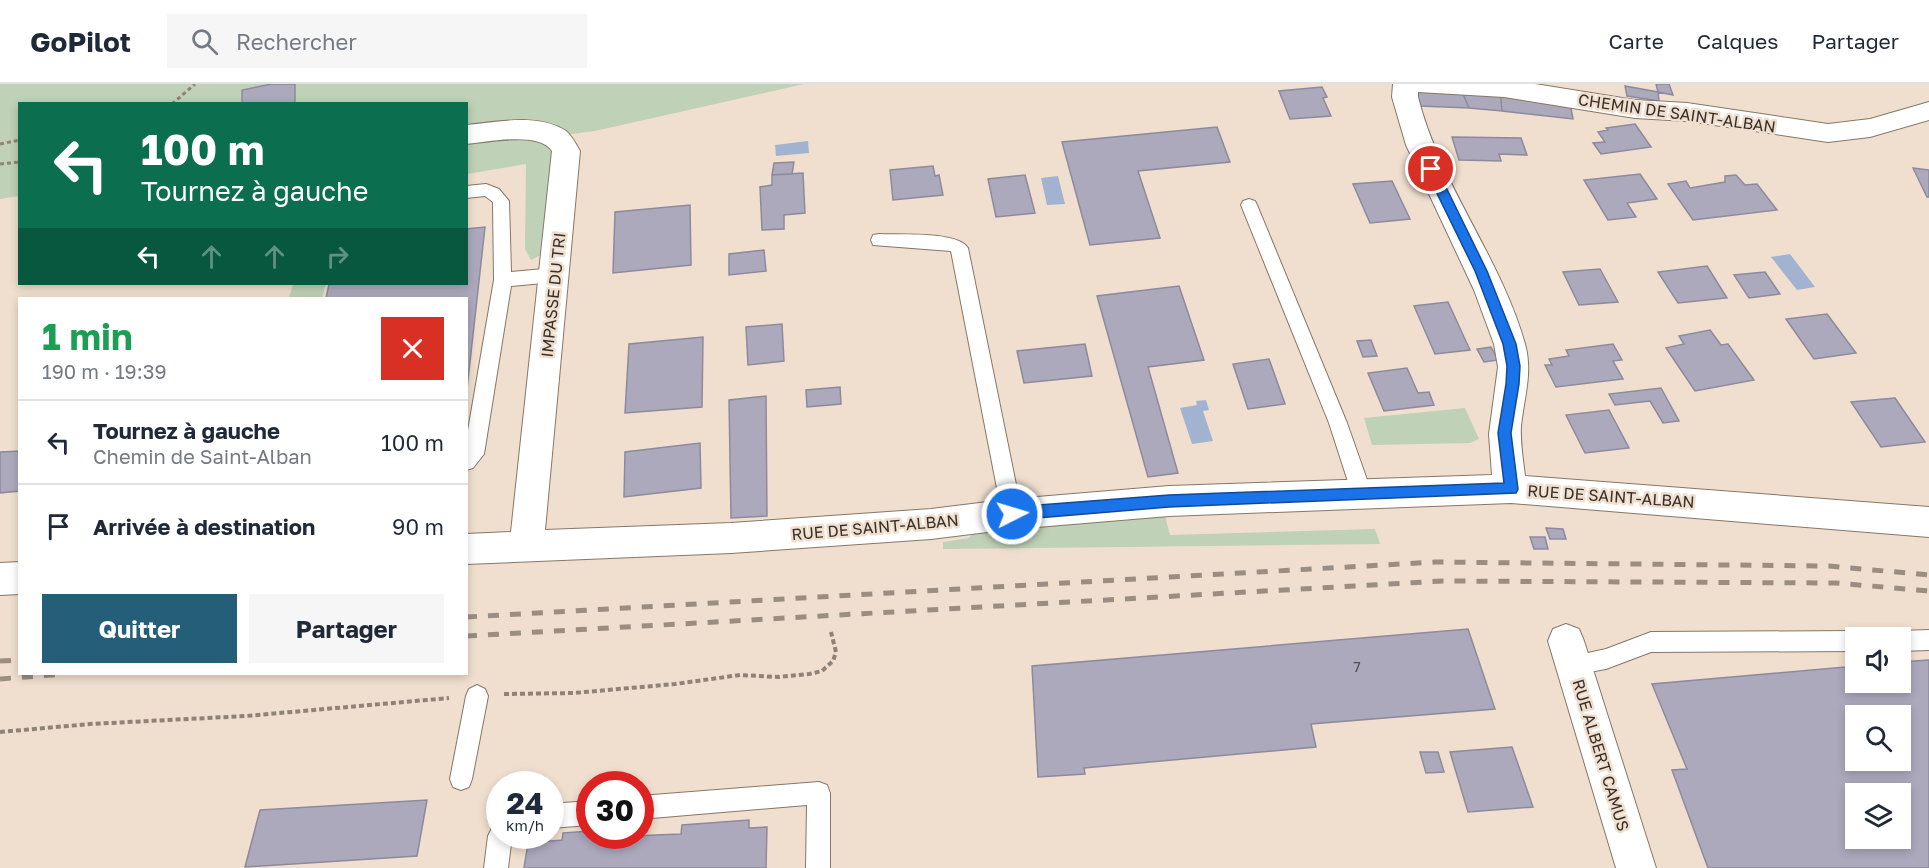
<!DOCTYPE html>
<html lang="fr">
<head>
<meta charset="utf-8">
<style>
	:root { --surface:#fff; --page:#f6f6f7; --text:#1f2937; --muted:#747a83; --line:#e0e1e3; --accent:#255e78 }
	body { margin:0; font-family:"Golos Text",sans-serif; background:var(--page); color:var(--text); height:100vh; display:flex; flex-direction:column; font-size:22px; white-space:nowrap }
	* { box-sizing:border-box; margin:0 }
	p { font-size:20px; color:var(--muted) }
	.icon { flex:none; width:33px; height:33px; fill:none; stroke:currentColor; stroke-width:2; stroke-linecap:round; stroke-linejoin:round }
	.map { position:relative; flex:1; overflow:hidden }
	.sheet { position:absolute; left:18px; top:213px; width:450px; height:378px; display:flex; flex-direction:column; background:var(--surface); border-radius:0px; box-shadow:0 3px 9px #0003 }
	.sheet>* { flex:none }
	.hud { position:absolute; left:18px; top:18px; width:450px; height:183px; border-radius:0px; box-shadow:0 3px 9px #0003; background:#0b6e4f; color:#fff; overflow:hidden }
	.tools { position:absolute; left:1845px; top:543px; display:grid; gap:12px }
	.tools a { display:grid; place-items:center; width:66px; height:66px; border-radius:0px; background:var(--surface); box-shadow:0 3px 9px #0003; font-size:30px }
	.speed { position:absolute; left:486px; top:687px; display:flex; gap:12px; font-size:30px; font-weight:700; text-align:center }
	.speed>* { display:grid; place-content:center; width:78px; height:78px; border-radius:50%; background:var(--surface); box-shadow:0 3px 9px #0003; line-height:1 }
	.speed small { font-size:15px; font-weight:400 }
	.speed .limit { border:9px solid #d22; background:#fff; color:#111 }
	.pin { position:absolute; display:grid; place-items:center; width:51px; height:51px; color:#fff; margin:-26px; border:3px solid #fff; border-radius:50%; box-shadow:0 2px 6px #0007 }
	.me { position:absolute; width:66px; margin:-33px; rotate:85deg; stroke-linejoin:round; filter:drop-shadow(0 0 4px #0008) }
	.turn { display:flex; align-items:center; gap:21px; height:126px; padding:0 24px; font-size:27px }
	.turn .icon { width:78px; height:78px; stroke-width:2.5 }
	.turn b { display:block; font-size:42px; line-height:51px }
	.lanes { display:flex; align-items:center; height:57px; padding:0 24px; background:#0003; justify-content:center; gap:30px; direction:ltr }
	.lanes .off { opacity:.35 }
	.round { display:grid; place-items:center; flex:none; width:63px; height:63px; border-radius:0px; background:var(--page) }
	.headline { display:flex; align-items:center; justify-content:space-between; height:102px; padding:0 24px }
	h1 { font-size:36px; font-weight:700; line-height:45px; color:#1e9e55 }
	.button { display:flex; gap:12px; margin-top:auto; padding:12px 24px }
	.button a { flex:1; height:69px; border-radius:0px; background:var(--accent); color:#fff; font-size:24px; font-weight:700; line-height:69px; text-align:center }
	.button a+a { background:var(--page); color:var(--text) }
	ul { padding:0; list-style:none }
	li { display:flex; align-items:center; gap:18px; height:84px; padding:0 24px; border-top:2px solid var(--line) }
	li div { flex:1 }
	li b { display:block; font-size:22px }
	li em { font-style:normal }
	header { display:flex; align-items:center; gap:36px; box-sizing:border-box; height:84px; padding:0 30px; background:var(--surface); border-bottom:2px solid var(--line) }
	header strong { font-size:28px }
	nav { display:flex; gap:33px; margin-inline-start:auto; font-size:21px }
	.search { width:420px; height:54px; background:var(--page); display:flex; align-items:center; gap:15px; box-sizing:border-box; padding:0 21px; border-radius:0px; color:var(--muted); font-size:22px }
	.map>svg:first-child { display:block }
	.green { fill:#bfd1b6 }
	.water { fill:#a1b3d1 }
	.building { fill:#aca9bd; stroke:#8d8a9d; stroke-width:1.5; fill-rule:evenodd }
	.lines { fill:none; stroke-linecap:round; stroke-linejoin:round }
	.lane-casing { stroke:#867768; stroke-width:2 }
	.street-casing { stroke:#867768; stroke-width:2 }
	.path-far1 { stroke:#8f8378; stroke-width:3; stroke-dasharray:4 3; stroke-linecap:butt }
	.path { stroke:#8f8378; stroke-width:4; stroke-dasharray:5 3; stroke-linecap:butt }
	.lane { fill:#fff; fill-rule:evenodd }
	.street { fill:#fff; fill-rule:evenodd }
	.rail { stroke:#9a8e82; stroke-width:5; stroke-dasharray:11 11; stroke-linecap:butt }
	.route { fill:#1a73e8; stroke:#114b97; stroke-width:1.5 }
	.labels { text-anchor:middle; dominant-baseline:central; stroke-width:5; stroke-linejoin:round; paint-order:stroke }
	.number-label { font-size:14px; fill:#544e4e }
	.street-label { font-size:16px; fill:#362f29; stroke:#f0dfce }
</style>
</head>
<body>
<header>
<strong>GoPilot</strong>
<div class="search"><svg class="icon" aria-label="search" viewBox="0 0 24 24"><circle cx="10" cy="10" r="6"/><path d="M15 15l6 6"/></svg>Rechercher</div>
<nav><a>Carte</a><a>Calques</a><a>Partager</a></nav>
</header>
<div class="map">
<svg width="1929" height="784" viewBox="0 0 1929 784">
	<rect width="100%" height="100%" fill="#f0dfce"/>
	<path class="green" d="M0,0h804l-209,47 -31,4 -97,-5 -1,-26h-446l-1,92 -19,3z
		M519,50l33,14 -11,107 -10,5 -6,-11 1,-85 -59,10v-34z
		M293,200h33l-4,14h-33z
		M1465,324l14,31 -9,4 -98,2 -8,-27z
		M1159,429l6,3 5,19 205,-6 5,15 -437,5v-7l26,-4 6,-7z"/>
	<path class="water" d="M808,57l1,12 -33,3 -1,-11z
		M1058,92l7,28 -18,1 -6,-27z
		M1790,170l25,33 -18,3 -26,-33z
		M1206,316l3,10 -6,1 10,30 -21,3 -12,-36 17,-3 -1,-4z"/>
	<path class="building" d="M272,0h23v20h-53v-14z
		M1656,0h13l4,11 -15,-3z
		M1625,2l33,6 1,9 -32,-5z
		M1322,3l5,10 -4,1 8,18 -41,3 -11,-28z
		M1413,3l48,2 8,19 -50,-2z
		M1461,5l39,2 2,20 -33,-3z
		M1500,7l70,12 3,16 -71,-8z
		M1635,40l16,23 -50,7 -8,-11 12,-1 -7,-10 10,-2 -2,-2z
		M1217,43l13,35 -92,9 22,67 -70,7 -28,-103z
		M1452,53l69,1 6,17 -28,-1 2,7 -42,-1z
		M794,78l-2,12 -20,1 2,-12z
		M933,82l2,10 4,-1 4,20 -50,5 -3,-30z
		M1913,84l16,2v27h-2z
		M803,89l2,40 -21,2v14l-22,1 -2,-43 12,-2v-10z
		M1640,90l17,25 -30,4 9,14 -28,3 -24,-40z
		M1025,91l10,38 -39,4 -8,-38z
		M1736,91l9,10 12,-1 20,26 -84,10 -25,-36 18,-3 4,7 35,-6v-6z
		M1392,97l18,38 -40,4 -17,-39z
		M690,121l1,60 -78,8 2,-61z
		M485,143l-19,171v-100h-140l3,-14h137v-55z
		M764,166l2,21 -37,4v-21z
		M1707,182l20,32 -49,5 -20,-31z
		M1600,185l18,33 -39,3 -16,-33z
		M1765,188l15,22 -31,4 -15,-23z
		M1179,202l25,74 -56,7 30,106 -30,4 -51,-181z
		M1448,218l22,48 -35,4 -21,-48z
		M1827,230l29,39 -42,6 -28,-40z
		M782,240l2,37 -36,4 -2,-38z
		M1710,246l11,15 7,-1 26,36 -59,11 -29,-43 18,-4 -5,-8z
		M703,253l-1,70 -77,6 4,-69z
		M1371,256l6,16 -14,1 -6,-16z
		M1085,260l7,32 -68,7 -7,-32z
		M1613,260l9,16 -9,1 10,18 -67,8 -11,-22h7l-3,-6 20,-3 -3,-6z
		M1491,263l7,13 -14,2 -7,-13z
		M1269,275l16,45 -37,5 -15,-45z
		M1407,284l11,25 11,-1 5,13 -50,6 -16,-38z
		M840,303l1,17 -34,3 -1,-17z
		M1661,304l18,33 -16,2 -13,-22 -35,4 -6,-11z
		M766,312l1,120 -36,2 -2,-118z
		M1895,314l30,44 -44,5 -30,-45z
		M1609,326l20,38 -44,5 -19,-38z
		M700,359l1,45 -77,9 1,-45z
		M20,367v40l-20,2v-41z
		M1546,444l17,1 3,10h-16z
		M1530,453h15l3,12h-14z
		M1468,545l27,80 -184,15 5,23 -232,21 1,6 -47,3 -6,-111z
		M1929,576v208h-221l-36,-98 15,-1 -35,-85 204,-18v16h44v-20zM1856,632h44v44h-44zM1856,710h44v44h-44z
		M1512,663l21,60 -65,5 -18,-60z
		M1420,668h18l6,20 -18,1z
		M427,716l-10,56 -172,11 15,-57z
		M749,736v8l18,-1 -1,41h-242l4,-25 34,-3 1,-7 27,-2v5h40l51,-2 1,-9z"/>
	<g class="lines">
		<defs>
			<path id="lane" d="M486,100l13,5 10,12 2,71 44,-4 6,2 3,5 -3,5 -6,2 -44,4 -27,168 -11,14 -7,2v-28l28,-162 -1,-78 -8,-6 -19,2v-12z
				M1249,115l6,2 2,4 90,218 25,71 -3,6 -7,3 -7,-3 -3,-6 -23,-71 -88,-218 2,-4z
				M879,150c19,1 79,-3 89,14l54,266 -3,6 -7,3 -7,-3 -3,-6 -51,-263 -78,-6 -2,-5 2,-5z
				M1929,546v20l-29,1v-13h-9l1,-4 8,-3z
				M1856,547l8,3 1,4h-9v13l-205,1 -45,17 -33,6 -8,-3 -3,-7 3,-7 41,-9 45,-17z
				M477,601l8,4 3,7 -16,83 -3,8 -8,3 -8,-3 -3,-8 16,-83 3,-7z
				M819,698l8,3 3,8v75h-24l1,-63 -167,14v-23z
				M590,717v24l-40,3v-24z
				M500,741v11h12l-4,32h-24l4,-32 4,-8z"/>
			<path id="street" d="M1393,0h142l100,16 52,3 141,21 42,-5 59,-17v18l-59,17 -42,5 -141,-21 -52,-3 -131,-21 -86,-5v5c22,88 83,161 107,247 8,29 -1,53 -4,82 -1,16 2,33 4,50l404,31v30l-418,-34 -342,13 -157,13 -81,10 -200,14 -265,11v-30l45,-2 41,-381c-13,-20 -64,-9 -86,-7v-19c31,-3 73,-12 100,6 6,5 10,13 14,20l-35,379 186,-7 200,-14 81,-10 157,-13 323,-11 -3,-41 9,-67 -4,-23 -20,-54 -68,-145 -14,-48z
				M20,478v32l-20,1v-32z
				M1566,540l13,5 5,12 72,227h-40l-68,-227 5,-12z"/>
		</defs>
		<use href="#lane" class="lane-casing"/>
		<use href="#street" class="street-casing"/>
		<path class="path-far1" d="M172,20l23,-20
			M0,60l20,-4
			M0,80l20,-2"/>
		<path class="path" d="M504,610l70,-1 101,-9 65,-9 39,2 30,-3 13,-3 11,-10 3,-9 -5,-20
			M0,648l90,-8 156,-8 203,-18"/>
		<use href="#lane" class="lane"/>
		<use href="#street" class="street"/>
		<path class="rail" d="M466,533l969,-55 394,4 100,9
			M466,552l977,-55 393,2 93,8
			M0,577l20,-1
			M0,595l63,-5"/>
	</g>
	<path class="route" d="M1431,81l6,4 50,102 29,73 4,22 -1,18 -8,49 7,56 -2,4 -347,14 -157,13 -5,-2 -2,-4 2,-5 5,-2 157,-12 335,-12 -6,-50 8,-49 1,-18 -4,-22 -28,-73 -50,-102z"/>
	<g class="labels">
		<g class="number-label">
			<text x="1357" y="582">7</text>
		</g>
		<g class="street-label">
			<text transform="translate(1677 29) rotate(8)">CHEMIN DE SAINT-ALBAN</text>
			<text transform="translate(553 211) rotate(-84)">IMPASSE DU TRI</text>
			<text transform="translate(1611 412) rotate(4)">RUE DE SAINT-ALBAN</text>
			<text transform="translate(875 443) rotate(-5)">RUE DE SAINT-ALBAN</text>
			<text transform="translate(1601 671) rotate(73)">RUE ALBERT CAMUS</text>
		</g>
	</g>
</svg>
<div class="tools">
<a><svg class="icon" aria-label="sound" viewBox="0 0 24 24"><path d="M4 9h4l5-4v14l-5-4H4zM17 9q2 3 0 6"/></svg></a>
<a><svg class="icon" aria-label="search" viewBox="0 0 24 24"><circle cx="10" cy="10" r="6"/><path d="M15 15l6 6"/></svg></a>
<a><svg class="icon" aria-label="layers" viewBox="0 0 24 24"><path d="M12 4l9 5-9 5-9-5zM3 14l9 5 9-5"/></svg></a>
</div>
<div class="speed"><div>24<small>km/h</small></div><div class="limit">30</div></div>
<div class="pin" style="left:1431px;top:85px;background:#d93025"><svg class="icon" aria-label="arrive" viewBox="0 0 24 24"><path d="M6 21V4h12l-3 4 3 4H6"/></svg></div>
<svg class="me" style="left:1012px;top:430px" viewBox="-20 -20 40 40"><circle r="17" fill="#1a73e8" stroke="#fff" stroke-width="3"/><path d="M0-11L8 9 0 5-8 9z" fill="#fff"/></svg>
<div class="hud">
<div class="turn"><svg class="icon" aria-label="left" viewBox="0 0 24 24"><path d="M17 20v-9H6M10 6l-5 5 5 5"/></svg><div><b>100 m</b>Tournez à gauche</div></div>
<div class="lanes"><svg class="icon" aria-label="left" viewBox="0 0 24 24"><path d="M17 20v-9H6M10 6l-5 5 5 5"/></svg><svg class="icon off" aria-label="ahead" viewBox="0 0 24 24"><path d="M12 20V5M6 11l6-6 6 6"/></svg><svg class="icon off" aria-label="ahead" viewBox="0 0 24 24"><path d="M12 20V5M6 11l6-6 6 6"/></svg><svg class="icon off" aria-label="right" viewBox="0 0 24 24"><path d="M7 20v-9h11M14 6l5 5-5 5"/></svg></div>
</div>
<section class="sheet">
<div class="headline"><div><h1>1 min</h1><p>190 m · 19:39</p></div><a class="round" style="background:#d93025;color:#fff"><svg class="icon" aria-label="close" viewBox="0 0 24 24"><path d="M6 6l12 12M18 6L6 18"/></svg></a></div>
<ul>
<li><svg class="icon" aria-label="left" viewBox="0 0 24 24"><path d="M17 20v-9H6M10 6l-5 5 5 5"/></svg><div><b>Tournez à gauche</b><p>Chemin de Saint-Alban</p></div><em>100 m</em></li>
<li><svg class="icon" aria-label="arrive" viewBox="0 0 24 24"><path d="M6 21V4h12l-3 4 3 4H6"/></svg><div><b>Arrivée à destination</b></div><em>90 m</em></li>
</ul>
<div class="button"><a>Quitter</a><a>Partager</a></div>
</section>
</div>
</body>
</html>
